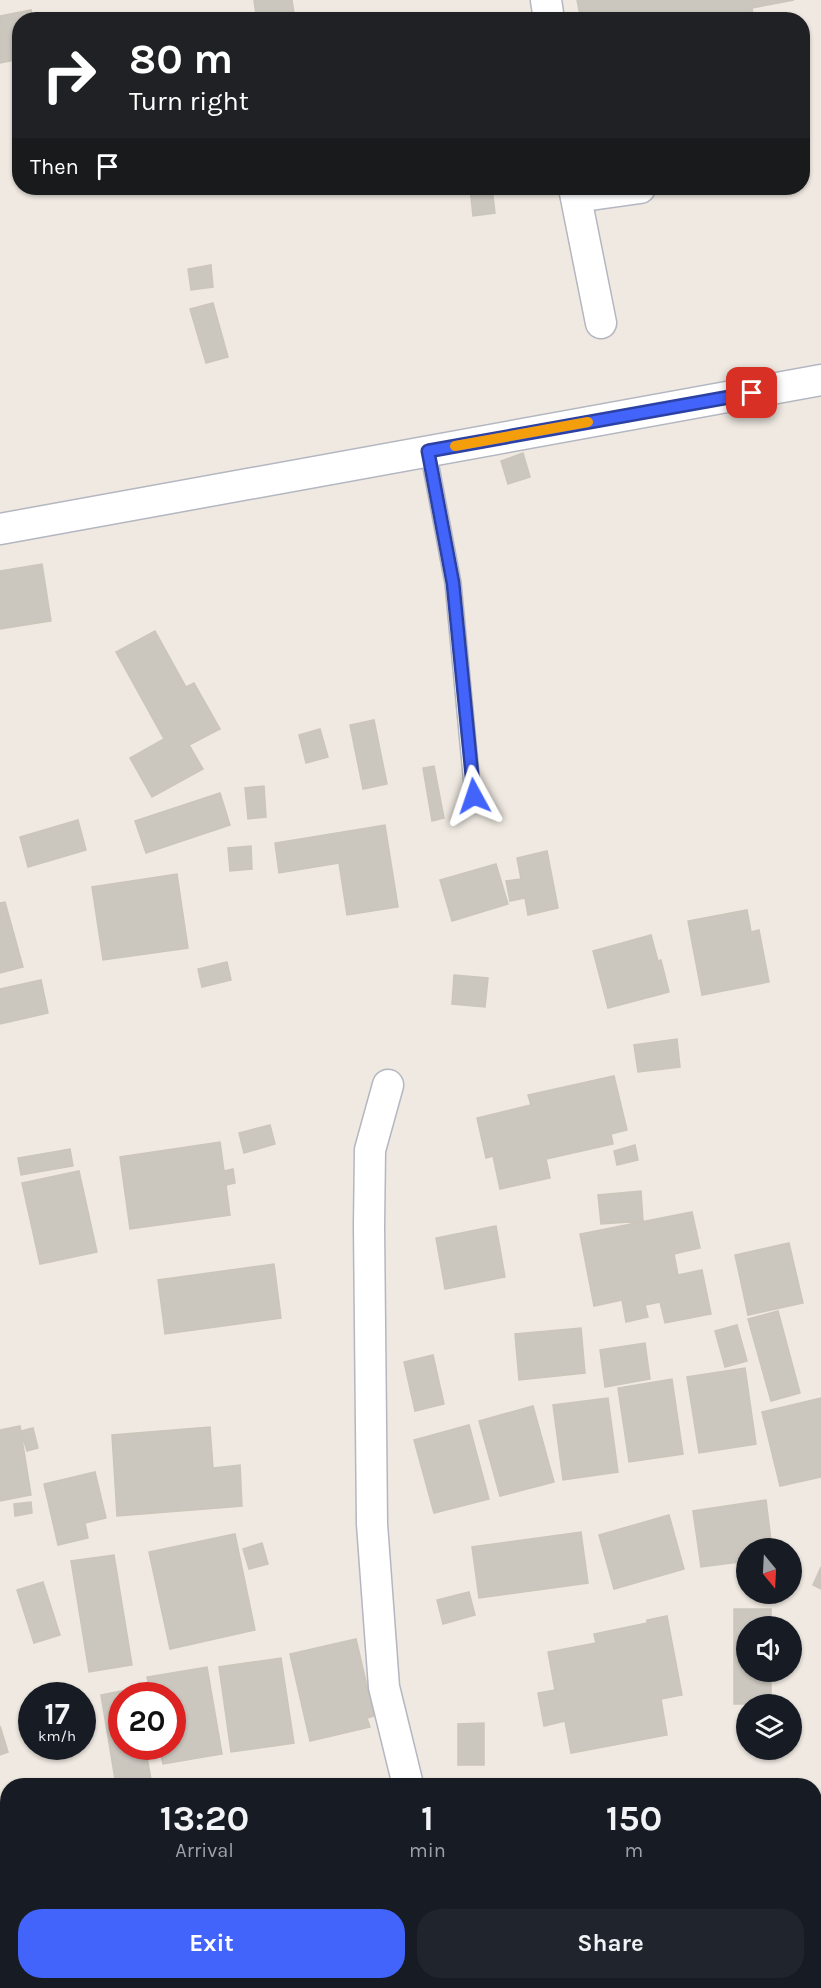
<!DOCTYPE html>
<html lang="en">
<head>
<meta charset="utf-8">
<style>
	:root { --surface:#171b24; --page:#20242c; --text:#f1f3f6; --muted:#9ea1a6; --accent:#4264fb }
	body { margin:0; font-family:Karla,sans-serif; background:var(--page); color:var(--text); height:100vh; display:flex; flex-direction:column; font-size:22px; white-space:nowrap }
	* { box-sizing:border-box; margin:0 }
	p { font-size:20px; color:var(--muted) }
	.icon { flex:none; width:33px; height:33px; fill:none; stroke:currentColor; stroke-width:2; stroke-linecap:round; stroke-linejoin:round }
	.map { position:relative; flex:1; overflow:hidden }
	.side { position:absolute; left:0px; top:1778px; width:822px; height:212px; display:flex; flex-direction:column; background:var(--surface); border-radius:24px 24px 0 0; box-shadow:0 2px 4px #0004 }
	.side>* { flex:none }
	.guide { position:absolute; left:12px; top:12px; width:798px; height:183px; border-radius:24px; box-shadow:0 2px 4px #0004; background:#202124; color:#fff; overflow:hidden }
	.needle { width:39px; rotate:162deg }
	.fabs { position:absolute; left:736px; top:1538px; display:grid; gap:12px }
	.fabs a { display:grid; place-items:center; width:66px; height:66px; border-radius:50%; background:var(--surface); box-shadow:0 2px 4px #0004; font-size:30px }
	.speed { position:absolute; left:18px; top:1682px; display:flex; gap:12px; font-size:30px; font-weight:700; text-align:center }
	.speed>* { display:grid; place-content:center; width:78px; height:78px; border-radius:50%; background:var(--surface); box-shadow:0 2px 4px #0004; line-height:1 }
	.speed small { font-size:15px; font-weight:400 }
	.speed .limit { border:9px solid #d22; background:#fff; color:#111 }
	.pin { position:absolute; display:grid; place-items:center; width:51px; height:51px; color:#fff; margin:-26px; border-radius:12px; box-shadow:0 3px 9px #0006 }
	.me { position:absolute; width:66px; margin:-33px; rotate:355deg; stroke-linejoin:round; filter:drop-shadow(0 0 4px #0008) }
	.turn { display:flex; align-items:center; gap:21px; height:126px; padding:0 18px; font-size:27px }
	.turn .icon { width:78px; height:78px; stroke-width:2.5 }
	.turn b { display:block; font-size:42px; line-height:51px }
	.then { display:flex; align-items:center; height:57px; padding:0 18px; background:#0003; gap:12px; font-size:22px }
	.eta { display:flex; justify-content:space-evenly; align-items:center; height:102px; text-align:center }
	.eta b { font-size:36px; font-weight:700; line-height:42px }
	.cta { display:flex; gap:12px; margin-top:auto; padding:12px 18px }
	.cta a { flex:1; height:69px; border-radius:24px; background:var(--accent); color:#fff; font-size:24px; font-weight:700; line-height:69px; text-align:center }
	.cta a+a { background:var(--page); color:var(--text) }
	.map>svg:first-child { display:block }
	.building { fill:#cbc7bf; stroke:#cbc5ba; stroke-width:1.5 }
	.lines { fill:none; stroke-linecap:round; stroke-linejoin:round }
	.service-casing { stroke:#b4b7c1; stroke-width:18 }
	.minor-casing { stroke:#b4b7c1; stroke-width:33 }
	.service { stroke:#fff; stroke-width:15 }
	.minor { stroke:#fff; stroke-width:30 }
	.route-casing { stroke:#2b41a3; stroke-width:15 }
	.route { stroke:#4264fb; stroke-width:10 }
	.slow { stroke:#f59e0b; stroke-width:10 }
</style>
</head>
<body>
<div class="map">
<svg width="821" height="1988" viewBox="0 0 821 1988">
	<rect width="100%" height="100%" fill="#efe9e1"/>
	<path class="building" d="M261,0h31l3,20h-38l-3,-19z
		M577,0h217l-42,8 2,12h-173z
		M31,10l2,10h-13v39l-20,4v-47z
		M470,188h22l3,25 -22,3z
		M211,265l2,22 -22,3 -3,-21z
		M213,303l15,54 -22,6 -16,-54z
		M523,453l7,24 -22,7 -7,-23z
		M42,564l9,57 -51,8v-58z
		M155,631l31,56 8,-4 26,46 -31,16 14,24 -51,28 -22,-39 34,-19 -48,-87z
		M374,720l13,64 -24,5 -13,-64z
		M320,729l8,28 -22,6 -7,-28z
		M434,766l10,52 -12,3 -9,-53z
		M264,786l2,31 -18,2 -3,-31z
		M220,793l10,32 -84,28 -11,-32z
		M78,820l8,30 -58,17 -8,-30z
		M385,825l13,82 -51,8 -8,-52 -60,10 -4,-30z
		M251,846l1,23 -22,2 -2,-23z
		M547,851l11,57 -30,7 -3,-17 -15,3 -4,-20 15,-2 -4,-21z
		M496,864l12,40 -56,17 -12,-41z
		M177,874l11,74 -85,12 -11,-73z
		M5,902l18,65 -23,6v-70z
		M747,910l4,22 8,-2 10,52 -67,13 -14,-74z
		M651,935l7,26 3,-1 8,32 -61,16 -15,-57z
		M227,962l4,18 -29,7 -4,-18z
		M454,975l34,3 -3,29 -33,-3z
		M41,980l7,33 -48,11v-35z
		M677,1039l3,28 -42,5 -4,-27z
		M614,1076l13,54 -16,4 2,10 -67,15 4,19 -50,11 -7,-33 -7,2 -9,-40 54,-13 -3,-10z
		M270,1125l5,19 -31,9 -5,-20z
		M220,1142l4,29 9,-2 2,14 -9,2 4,30 -100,14 -10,-72z
		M635,1145l3,15 -21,5 -3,-14z
		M70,1149l3,17 -52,9 -3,-17z
		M79,1171l18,81 -57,12 -18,-81z
		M641,1191l2,30 -42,3 -3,-29z
		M692,1212l8,36 -26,6 4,21 24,-5 9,44 -46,9 -5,-21 -15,3 3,12 -22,5 -4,-22 -28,6 -14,-72z
		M496,1226l9,51 -60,12 -9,-51z
		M789,1243l14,60 -55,12 -13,-60z
		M274,1264l7,54 -116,16 -7,-54z
		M778,1311l22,82 -29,8 -23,-82z
		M737,1325l10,36 -22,6 -10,-36z
		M581,1328l4,45 -66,7 -4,-46z
		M645,1343l5,36 -45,8 -5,-37z
		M433,1355l11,49 -29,7 -11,-49z
		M745,1368l11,76 -57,9 -12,-76z
		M672,1379l11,75 -54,8 -11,-74z
		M608,1398l10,74 -55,8 -10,-75z
		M821,1398v79l-41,9 -18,-74z
		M533,1406l21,76 -54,14 -21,-75z
		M469,1425l20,74 -55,14 -20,-73z
		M20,1426l11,69 -31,6v-71z
		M210,1427l3,41 27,-3 2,41 -125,10 -5,-81z
		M33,1428l5,20 -11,3 -6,-20z
		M95,1472l11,46 -21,5 3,15 -30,7 -14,-61z
		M766,1500l6,48h-25v13l-46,6 -8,-56z
		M31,1502l1,11 -17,3 -1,-12z
		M669,1515l15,54 -70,20 -15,-54z
		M581,1532l7,51 -109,15 -7,-51z
		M235,1534l20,96 -85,19 -21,-97z
		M262,1543l6,21 -19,5 -6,-20z
		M114,1555l18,110 -43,7 -18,-111z
		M821,1567v22l-8,-4z
		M43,1582l17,53 -26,8 -17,-53z
		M469,1592l6,23 -32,9 -6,-24z
		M734,1609h37v17h-24v45h24v33h-37z
		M667,1616l15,79 -21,4 6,36 -96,18 -6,-32 -21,5 -6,-33 17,-3 -7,-38 48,-9 -2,-9 53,-11v-3z
		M356,1639l18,77 -7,2 3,9 -60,14 -20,-87z
		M281,1658l13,85 -63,9 -12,-85z
		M207,1667l15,87 -59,10 -4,-18h13v-51h-21l-4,-18z
		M135,1688l2,7h-15v51h23l7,39h-36l-15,-90z
		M484,1723v42h-26v-41z
		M0,1726l8,26 -8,3z
		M8,1888v94h28l2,6h-38v-98z
		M63,1982h83l1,6h-83z
		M336,1982h48v6h-48z
		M206,1984l1,4h-27v-1z"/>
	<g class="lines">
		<defs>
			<path id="service" d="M428,451l25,132 20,213"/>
			<path id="minor" d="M546,0l3,20
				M574,188l27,135
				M576,197l64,-9
				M0,529l821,-149
				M388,1085l-18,65 -1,76 3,298 12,163 24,98
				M814,1946l7,-89
				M457,1982l1,6
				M798,1988l5,-6"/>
		</defs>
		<use href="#service" class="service-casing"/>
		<use href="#minor" class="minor-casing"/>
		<use href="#service" class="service"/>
		<use href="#minor" class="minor"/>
	</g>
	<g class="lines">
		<defs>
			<path id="route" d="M474,796l-21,-213 -25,-132 324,-58"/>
		</defs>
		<use href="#route" class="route-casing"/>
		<use href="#route" class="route"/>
		<path class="slow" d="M455,446l133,-24"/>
	</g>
</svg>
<div class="fabs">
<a><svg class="needle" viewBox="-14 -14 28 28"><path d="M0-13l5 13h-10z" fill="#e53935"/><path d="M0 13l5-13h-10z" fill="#9ea1a6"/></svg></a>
<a><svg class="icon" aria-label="sound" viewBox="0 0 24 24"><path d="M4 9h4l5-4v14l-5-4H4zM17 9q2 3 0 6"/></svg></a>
<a><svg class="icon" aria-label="layers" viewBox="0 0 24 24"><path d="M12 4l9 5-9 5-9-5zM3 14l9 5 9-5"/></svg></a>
</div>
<div class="speed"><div>17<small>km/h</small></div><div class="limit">20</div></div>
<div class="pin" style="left:752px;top:393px;background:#d93025"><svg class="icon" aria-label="arrive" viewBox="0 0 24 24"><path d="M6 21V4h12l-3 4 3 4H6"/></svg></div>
<svg class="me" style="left:474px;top:796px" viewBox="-20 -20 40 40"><path d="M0-17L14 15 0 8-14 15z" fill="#4264fb" stroke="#fff" stroke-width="4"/></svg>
<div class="guide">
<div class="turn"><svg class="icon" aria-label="right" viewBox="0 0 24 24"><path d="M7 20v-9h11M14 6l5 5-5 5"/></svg><div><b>80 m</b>Turn right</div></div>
<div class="then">Then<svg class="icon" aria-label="arrive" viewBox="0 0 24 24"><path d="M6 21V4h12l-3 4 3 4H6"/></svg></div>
</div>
<section class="side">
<div class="eta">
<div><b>13:20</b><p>Arrival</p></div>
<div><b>1</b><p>min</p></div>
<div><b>150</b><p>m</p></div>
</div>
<div class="cta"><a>Exit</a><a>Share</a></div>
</section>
</div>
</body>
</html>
